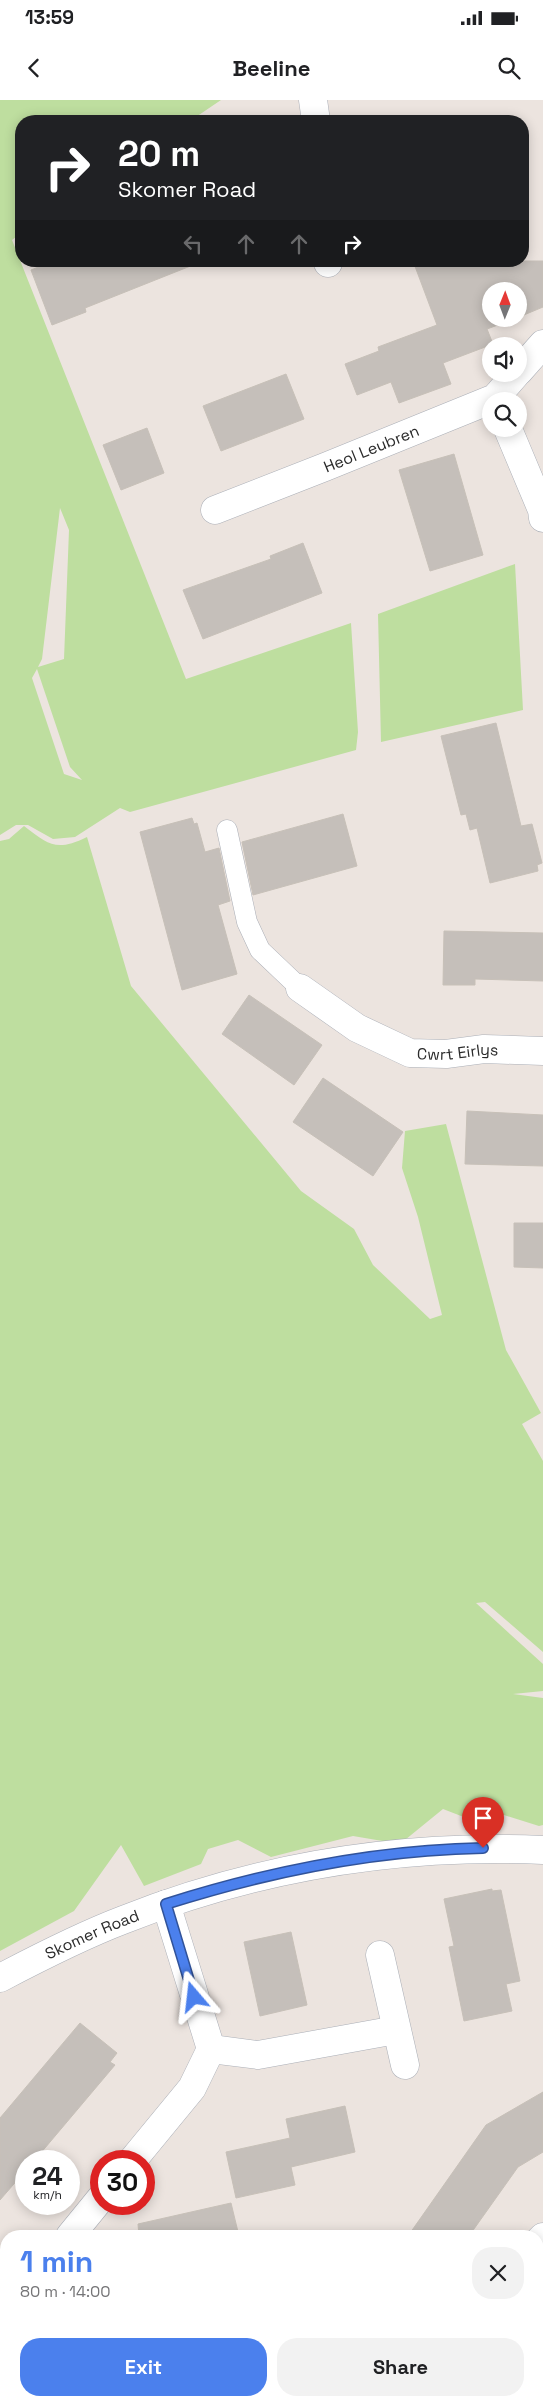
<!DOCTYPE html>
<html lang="en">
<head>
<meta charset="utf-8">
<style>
	:root { --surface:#fff; --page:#f2f2f2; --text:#202124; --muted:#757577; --accent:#4b80ed }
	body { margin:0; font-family:"Space Grotesk",sans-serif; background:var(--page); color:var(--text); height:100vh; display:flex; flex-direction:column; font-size:19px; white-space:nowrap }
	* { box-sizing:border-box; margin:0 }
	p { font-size:16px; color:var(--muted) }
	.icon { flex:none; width:28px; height:28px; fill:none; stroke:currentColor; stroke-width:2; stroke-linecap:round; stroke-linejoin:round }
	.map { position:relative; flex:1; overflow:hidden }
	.drawer { position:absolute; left:0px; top:2130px; width:544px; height:176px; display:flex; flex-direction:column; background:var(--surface); border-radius:20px 20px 0 0; box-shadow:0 2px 12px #0003 }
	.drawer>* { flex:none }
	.top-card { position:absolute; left:15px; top:15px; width:514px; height:152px; border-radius:20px; box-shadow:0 2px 12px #0003; background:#202124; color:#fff; overflow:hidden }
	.needle { width:32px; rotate:1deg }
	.buttons { position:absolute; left:482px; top:182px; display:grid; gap:10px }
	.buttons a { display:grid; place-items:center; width:45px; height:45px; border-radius:50%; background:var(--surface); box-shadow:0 2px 12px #0003; font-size:25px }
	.speed { position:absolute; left:15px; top:2050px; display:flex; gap:10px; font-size:25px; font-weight:700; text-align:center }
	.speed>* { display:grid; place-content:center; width:65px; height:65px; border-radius:50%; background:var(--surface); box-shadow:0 2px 12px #0003; line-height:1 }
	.speed small { font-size:12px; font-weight:400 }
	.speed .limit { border:8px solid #d22; background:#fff; color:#111 }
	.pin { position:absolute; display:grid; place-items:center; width:42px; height:42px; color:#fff; margin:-51px -21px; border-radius:50% 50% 50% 0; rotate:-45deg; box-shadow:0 0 5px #0007 }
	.pin .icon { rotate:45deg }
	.me { position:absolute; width:55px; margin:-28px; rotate:343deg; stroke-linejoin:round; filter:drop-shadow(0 0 4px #0008) }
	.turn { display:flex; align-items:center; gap:18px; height:105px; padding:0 20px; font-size:22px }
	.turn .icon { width:65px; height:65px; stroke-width:2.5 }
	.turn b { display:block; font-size:35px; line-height:42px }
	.lanes { display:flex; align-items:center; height:48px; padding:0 20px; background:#0003; justify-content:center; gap:25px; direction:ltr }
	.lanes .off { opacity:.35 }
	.round { display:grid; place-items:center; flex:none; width:52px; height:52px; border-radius:20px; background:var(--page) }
	.head { display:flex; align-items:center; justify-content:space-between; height:85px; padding:0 20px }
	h1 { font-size:30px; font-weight:600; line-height:38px; color:var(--accent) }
	.primary-button { display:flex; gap:10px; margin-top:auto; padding:10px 20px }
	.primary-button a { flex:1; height:58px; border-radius:20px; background:var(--accent); color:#fff; font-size:20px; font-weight:600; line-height:58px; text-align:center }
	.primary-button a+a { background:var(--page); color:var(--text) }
	.status { display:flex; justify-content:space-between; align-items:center; height:35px; padding:0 25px; background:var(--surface); direction:ltr }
	.status svg { height:14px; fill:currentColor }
	header { display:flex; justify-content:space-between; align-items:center; height:65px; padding:0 20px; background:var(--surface); font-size:22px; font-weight:600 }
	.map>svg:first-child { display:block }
	.green { fill:#bede9f; fill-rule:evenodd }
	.building { fill:#c5bfba; stroke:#c7c0b8 }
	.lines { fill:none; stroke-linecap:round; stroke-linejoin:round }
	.service-casing { stroke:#abafb7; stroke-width:21 }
	.minor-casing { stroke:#abafb7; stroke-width:29 }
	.tertiary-casing { stroke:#abafb7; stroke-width:29 }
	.service { stroke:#fff; stroke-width:20 }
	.minor { stroke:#fff; stroke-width:28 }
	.tertiary { stroke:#fff; stroke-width:28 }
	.route-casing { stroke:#31539a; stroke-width:12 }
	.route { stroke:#4b80ed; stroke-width:9 }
	.labels { text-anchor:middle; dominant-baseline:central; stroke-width:4.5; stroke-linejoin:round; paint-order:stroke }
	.street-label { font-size:16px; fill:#2b2b2b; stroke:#fff }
</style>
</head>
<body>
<div class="status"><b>13:59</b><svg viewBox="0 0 49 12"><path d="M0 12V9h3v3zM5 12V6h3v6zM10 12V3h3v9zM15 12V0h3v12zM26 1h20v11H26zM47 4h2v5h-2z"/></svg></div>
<header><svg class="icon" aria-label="back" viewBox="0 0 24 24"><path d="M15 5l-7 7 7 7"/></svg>Beeline<svg class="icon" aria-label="search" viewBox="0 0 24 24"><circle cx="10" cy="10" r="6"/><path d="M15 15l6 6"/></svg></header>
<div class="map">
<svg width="543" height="2306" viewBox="0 0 543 2306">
	<rect width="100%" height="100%" fill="#ece4df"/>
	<path class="green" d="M0,0h221l-31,21h-169v112l-9,7 174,439 165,-56 7,109 -2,18 -226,62 -10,-4 -45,29 -22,2 -25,-14h-12l-16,10zM60,408l9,22 -5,129 -26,8 4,-8zM37,569l33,98 12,13 -18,-6 -32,-96z
		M515,464l8,146 -142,32 -3,-128z
		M24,726c25,19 32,26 63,11l44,149 170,205 53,38 19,36 57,54 12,-4 -24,-98 -16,-49 3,-37 41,-7 60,226 35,63 -19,11 21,37v191l-58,-50 -9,1 67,61v27l-30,3 30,4v127l-4,1 -35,-11 -30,6 -31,-12 -43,35 -47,-8 -82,21 -33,-17 -30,9 -7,15 -57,22 -23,-41 -47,66 -74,40v-1110l9,-2z"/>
	<path class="building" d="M53,161h144l1,2 -113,45 1,4 -34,13 -21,-55z
		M413,161h130v46l-24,10v-26h-28v28h23l-27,10 6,15 -50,19 8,21 -52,19 -8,-21 -34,13 -12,-31 34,-13 -1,-4 59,-22z
		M286,274l18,45 -83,32 -18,-45z
		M147,328l17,45 -43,17 -18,-45z
		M454,354l29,101 -53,16 -31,-101z
		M303,443l19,50 -119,46 -20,-49 88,-31 -1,-3z
		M496,623l25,103 11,-2 10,39 -5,2 1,6 -48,12 -13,-55 -7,2 -4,-16 -5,1 -20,-79z
		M343,714l14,52 -104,29 -11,-53z
		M192,718l2,6 3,-1 8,29 14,-4 11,53 -12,4 19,69 -55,16 -42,-158z
		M444,831l99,2v48l-68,-2v6h-32z
		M249,895l73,50 -28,40 -72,-51z
		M323,978l80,54 -30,44 -80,-54z
		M467,1011l76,4v51l-78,-2z
		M514,1123h29v45l-29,-1z
		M492,1789v2l9,-1 19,91 -14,3 6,27 -48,10 -15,-74 5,-1 -10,-47z
		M291,1832l16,73 -47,11 -16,-74z
		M80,1923l37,30 -7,9 5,3 -81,96h-8v9l-26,30v-82z
		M543,1992v60l-25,15 -49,69h-61l78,-111z
		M345,2006l10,46 -64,15 4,18 -59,13 -10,-46 64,-14 -4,-19z
		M231,2103l8,33h-100l-1,-12z"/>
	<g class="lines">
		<defs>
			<path id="service" d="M227,730l20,92 13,28 40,38"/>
			<g id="minor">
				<path d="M313,0l3,21"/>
				<path d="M328,161v2"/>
				<path d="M519,271l24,-27"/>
				<path d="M508,329l34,81 1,8"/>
				<path id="s1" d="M215,410l110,-43 170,-69 21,-24"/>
				<path id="s2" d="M300,888l57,40 53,25 36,1 38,-5 59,2"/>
				<path d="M380,1855l25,110"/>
				<path d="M211,1949l47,6 138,-25"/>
				<path d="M132,2061l60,-73 19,-39 -45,-145"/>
				<path d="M70,2136l31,-38"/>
				<path d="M538,2142l5,-5"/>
				<path d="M0,2221l6,-8"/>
				<path d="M516,2300l2,6"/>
				<path d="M415,2306l11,-6"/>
			</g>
			<g id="tertiary">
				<path id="s3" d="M0,1878c40,-21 81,-42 123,-58 134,-53 277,-76 420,-70"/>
			</g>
		</defs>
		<use href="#service" class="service-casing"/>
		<use href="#minor" class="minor-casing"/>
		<use href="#tertiary" class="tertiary-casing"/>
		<use href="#service" class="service"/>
		<use href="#minor" class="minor"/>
		<use href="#tertiary" class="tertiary"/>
	</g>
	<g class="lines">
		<defs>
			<path id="route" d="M194,1897l-28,-93c104,-33 208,-54 317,-56"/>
		</defs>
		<use href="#route" class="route-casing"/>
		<use href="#route" class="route"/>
	</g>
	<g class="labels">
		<g class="street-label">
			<text stroke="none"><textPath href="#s1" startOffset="168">Heol Leubren</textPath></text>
			<text stroke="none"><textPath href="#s2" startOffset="176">Cwrt Eirlys</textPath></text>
			<text stroke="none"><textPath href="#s3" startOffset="102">Skomer Road</textPath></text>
		</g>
	</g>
</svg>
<div class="buttons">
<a><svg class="needle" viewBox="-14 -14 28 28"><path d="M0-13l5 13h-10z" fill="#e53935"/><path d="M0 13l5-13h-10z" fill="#757577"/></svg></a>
<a><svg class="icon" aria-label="sound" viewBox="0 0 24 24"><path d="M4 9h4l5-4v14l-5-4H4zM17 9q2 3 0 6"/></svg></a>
<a><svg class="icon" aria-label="search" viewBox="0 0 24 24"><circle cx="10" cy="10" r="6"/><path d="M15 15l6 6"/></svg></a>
</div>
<div class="speed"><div>24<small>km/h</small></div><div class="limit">30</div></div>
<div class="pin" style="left:483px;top:1748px;background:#d93025"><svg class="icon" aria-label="arrive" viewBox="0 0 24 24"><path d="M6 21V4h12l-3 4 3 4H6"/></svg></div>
<svg class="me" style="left:194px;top:1897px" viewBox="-20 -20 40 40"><path d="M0-17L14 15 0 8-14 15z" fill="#4b80ed" stroke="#fff" stroke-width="4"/></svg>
<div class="top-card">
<div class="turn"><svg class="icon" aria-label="right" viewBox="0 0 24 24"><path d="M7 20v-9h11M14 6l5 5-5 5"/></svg><div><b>20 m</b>Skomer Road</div></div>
<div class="lanes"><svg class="icon off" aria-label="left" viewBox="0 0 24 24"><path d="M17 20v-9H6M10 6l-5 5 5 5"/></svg><svg class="icon off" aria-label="ahead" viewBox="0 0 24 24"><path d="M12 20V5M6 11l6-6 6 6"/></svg><svg class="icon off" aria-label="ahead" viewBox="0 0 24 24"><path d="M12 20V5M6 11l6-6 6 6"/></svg><svg class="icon" aria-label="right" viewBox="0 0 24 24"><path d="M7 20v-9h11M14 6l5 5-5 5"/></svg></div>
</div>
<section class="drawer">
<div class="head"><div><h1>1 min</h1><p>80 m · 14:00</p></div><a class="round"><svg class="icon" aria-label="close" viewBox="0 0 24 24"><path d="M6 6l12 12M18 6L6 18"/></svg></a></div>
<div class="primary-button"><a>Exit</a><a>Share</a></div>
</section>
</div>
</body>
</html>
